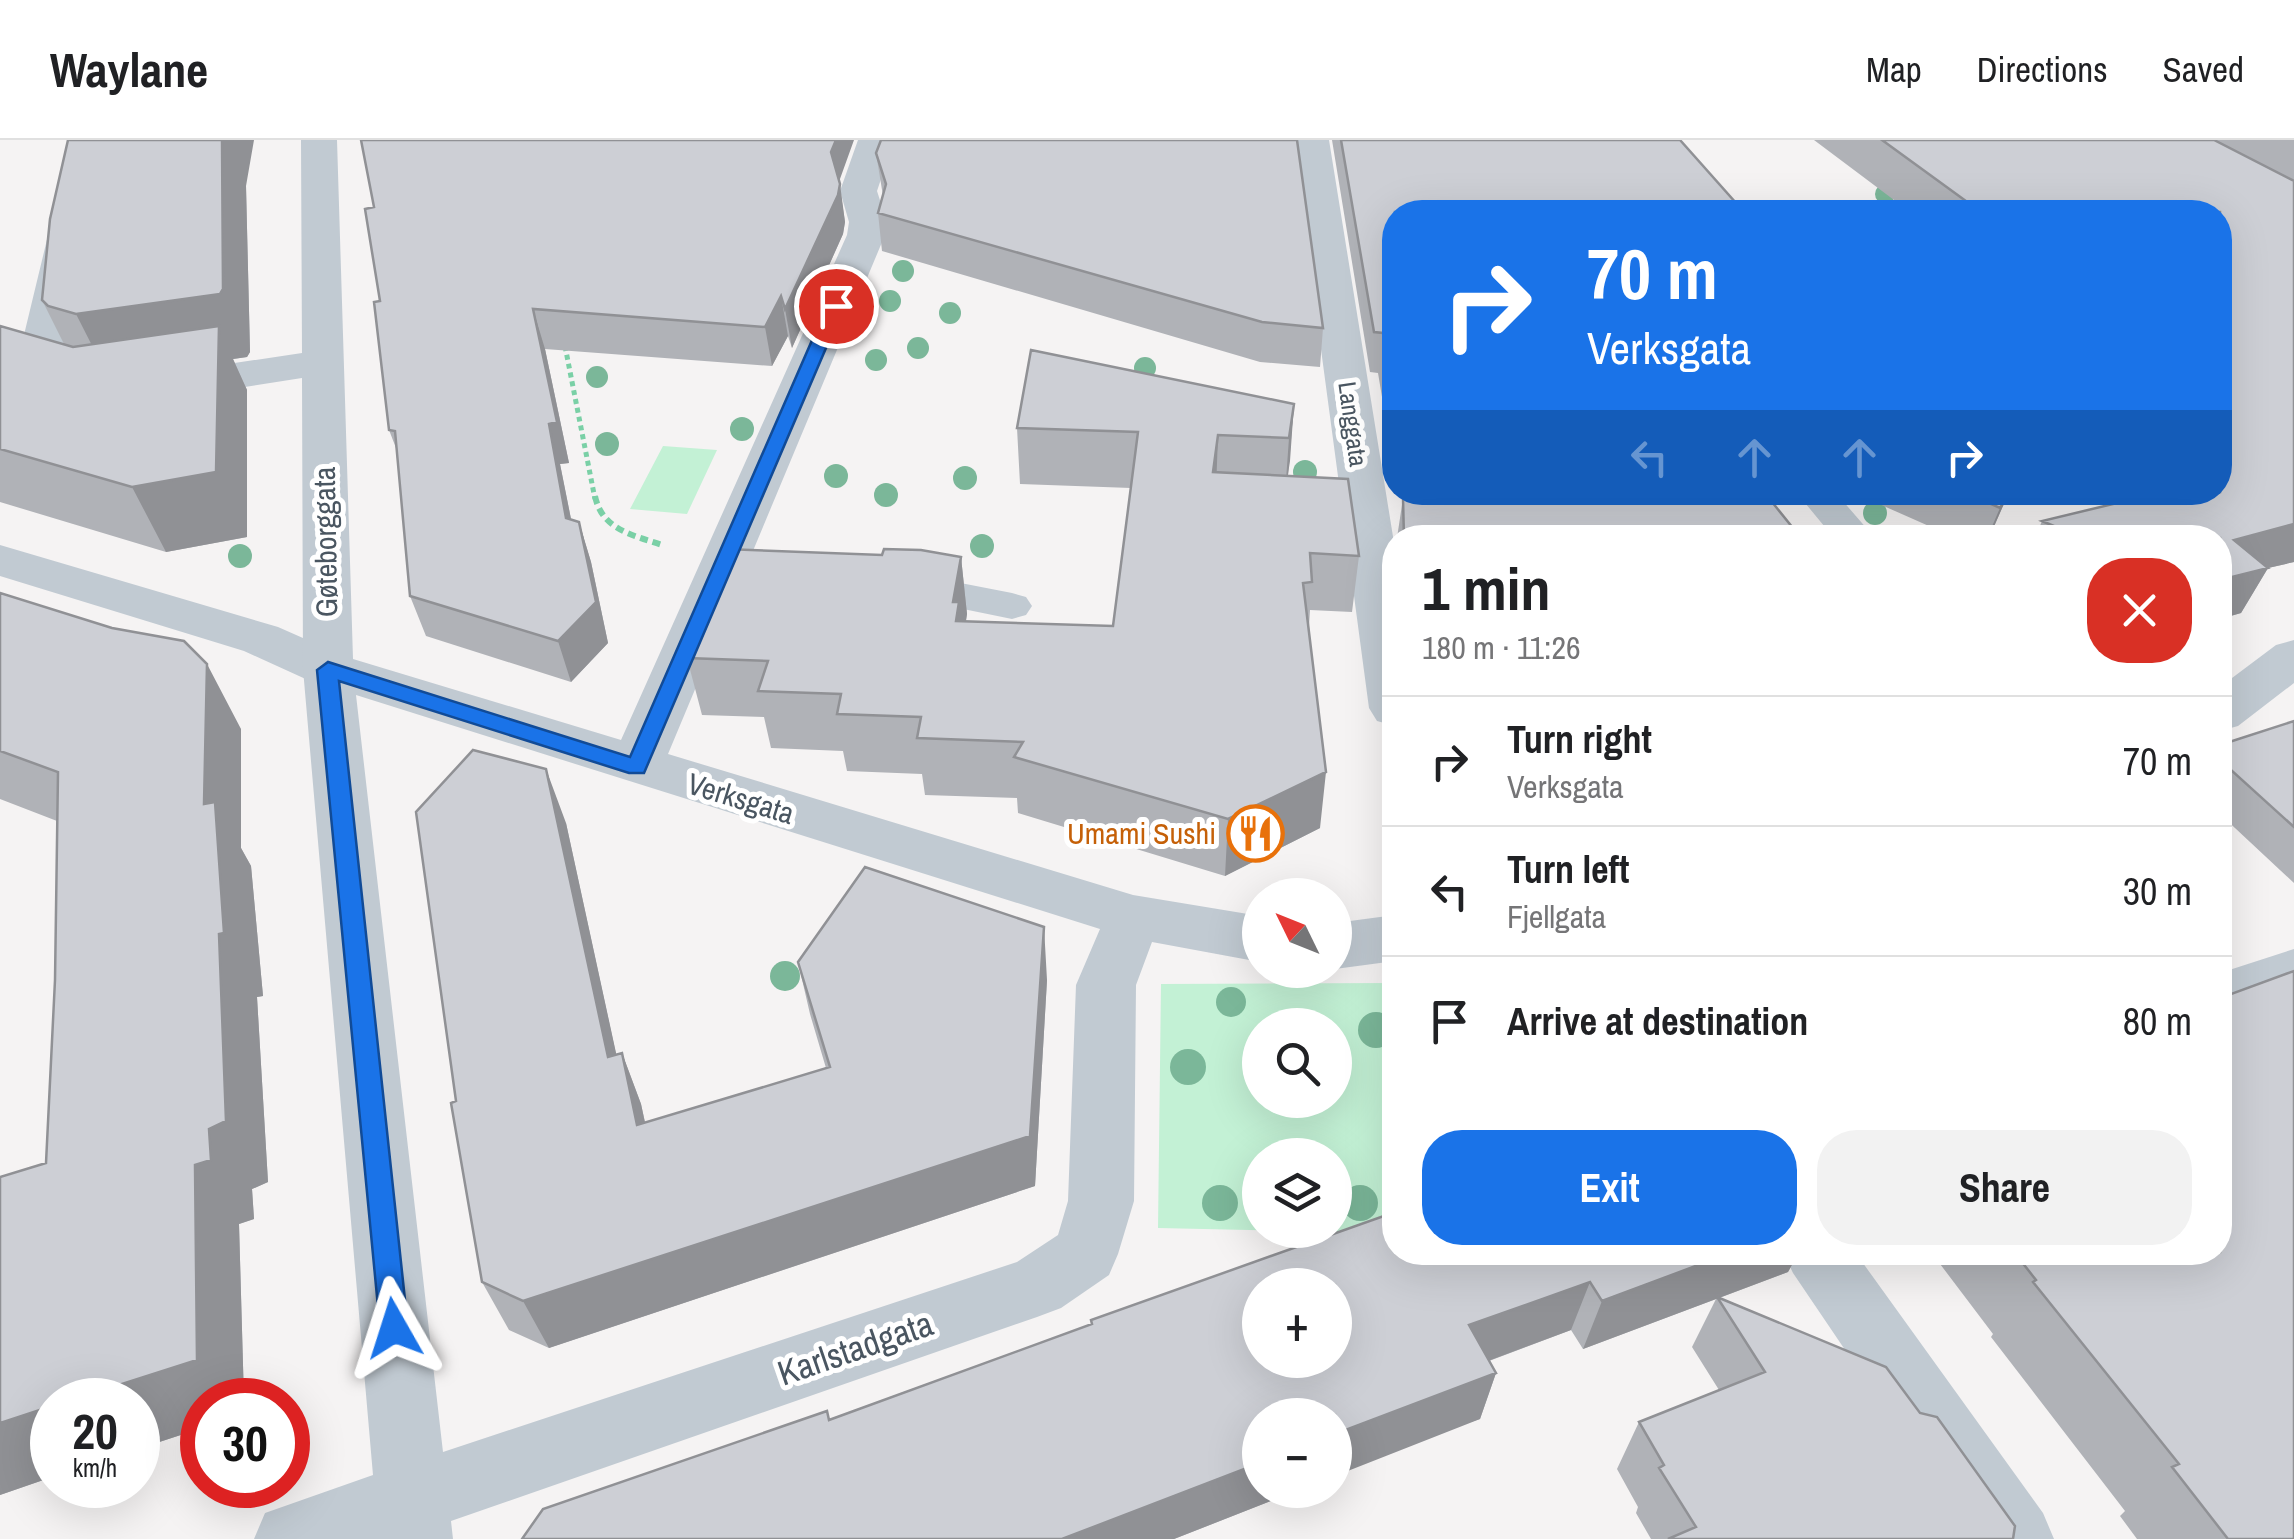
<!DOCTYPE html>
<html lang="en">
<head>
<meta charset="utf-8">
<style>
	:root { --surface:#fff; --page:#f2f2f2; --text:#202124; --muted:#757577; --line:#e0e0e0; --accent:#1a73e8 }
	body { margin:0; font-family:"Archivo Narrow",sans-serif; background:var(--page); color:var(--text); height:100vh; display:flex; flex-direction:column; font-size:38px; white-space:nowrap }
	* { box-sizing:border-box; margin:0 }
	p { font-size:32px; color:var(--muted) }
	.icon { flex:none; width:55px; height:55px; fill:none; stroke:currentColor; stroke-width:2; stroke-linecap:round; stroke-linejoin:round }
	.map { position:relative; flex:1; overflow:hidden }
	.drawer { position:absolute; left:1382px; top:385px; width:850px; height:740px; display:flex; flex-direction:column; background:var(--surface); border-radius:40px; box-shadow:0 10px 40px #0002 }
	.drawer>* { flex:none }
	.guide { position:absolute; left:1382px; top:60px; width:850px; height:305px; border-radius:40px; box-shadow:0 10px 40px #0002; background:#1a73e8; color:#fff; overflow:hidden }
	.needle { width:65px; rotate:313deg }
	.tools { position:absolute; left:1242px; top:738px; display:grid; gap:20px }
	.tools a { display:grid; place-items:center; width:110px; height:110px; border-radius:50%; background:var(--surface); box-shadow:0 10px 40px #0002; font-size:50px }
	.speed { position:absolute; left:30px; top:1238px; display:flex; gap:20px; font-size:50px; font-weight:700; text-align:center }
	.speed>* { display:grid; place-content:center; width:130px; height:130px; border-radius:50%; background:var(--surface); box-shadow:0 10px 40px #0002; line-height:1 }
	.speed small { font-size:25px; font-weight:400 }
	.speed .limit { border:15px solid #d22; background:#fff; color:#111 }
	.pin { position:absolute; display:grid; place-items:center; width:85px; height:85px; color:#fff; margin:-42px; border:5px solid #fff; border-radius:50%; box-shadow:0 2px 10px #0007 }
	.me { position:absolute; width:110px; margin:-55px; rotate:354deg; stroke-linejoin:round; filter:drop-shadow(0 0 8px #0008) }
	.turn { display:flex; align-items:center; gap:35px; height:210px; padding:0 40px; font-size:45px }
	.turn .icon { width:130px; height:130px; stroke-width:2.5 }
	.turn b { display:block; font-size:70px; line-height:85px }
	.lanes { display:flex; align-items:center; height:95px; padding:0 40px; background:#0003; justify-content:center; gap:50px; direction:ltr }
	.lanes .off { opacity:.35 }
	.round { display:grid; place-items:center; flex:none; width:105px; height:105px; border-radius:40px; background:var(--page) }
	.headline { display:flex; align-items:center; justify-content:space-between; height:170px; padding:0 40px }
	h1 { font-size:60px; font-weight:700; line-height:75px }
	.primary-button { display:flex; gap:20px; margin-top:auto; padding:20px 40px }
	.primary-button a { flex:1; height:115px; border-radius:40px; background:var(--accent); color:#fff; font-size:40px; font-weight:700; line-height:115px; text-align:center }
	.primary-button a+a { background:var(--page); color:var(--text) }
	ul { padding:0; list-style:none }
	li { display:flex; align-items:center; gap:30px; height:130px; padding:0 40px; border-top:2px solid var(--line) }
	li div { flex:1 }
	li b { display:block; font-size:38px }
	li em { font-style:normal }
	header { display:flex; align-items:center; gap:60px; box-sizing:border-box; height:140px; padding:0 50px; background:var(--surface); border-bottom:2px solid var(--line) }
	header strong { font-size:48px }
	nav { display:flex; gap:55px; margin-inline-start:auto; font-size:35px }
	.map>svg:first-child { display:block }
	.green { fill:#c3f1d5; fill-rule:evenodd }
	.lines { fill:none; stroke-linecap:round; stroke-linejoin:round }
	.path-far1 { stroke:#7ad0a6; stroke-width:5; stroke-dasharray:5 4; stroke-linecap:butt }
	.path { stroke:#7ad0a6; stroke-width:6; stroke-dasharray:8 5; stroke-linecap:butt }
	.service { fill:#c1cad2; fill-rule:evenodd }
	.pedestrian { fill:#c1cad2; fill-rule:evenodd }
	.minor { fill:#c1cad2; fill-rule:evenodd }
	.tree { fill:#7bb799 }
	.wall { fill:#b0b2b7 }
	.shaded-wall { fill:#909195 }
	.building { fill:#cdcfd5; stroke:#909195; stroke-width:2.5; fill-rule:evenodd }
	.route { fill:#1a73e8; stroke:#114b97; stroke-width:2.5 }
	.labels { text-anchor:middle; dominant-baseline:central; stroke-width:10; stroke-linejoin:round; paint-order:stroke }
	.far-street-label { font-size:25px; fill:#4a5661; stroke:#fff }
	.street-label { font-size:30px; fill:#4a5661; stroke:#fff }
	.food-label { font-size:30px; fill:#c56008; stroke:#fff; text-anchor:end }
	.near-street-label { font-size:35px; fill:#4a5661; stroke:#fff }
</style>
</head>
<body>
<header>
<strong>Waylane</strong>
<nav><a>Map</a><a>Directions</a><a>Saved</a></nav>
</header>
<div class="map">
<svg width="2294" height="1399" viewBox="0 0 2294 1399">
	<rect width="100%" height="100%" fill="#f5f3f3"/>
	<path class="green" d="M663,306l54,4 -30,64 -57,-5z
		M1395,843v233l-50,16 -187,-4 3,-244zM1260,885h75v75h-75zM1260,1015h75v75h-75z"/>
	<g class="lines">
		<path class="path-far1" d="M565,206l30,153"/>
		<path class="path" d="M595,356c7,34 38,39 67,49"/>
		<path class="service" d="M1796,352h39l40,46h-41z
			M904,432l108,21 14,4 6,9 -6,9 -14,4 -122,-25 -6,-9 6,-9z"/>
		<path class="pedestrian" d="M0,405l278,82 68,30 7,12 -7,12 -18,5 -18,-5 -66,-30 -244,-75z"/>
		<path class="minor" d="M71,0h36l-42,199 1,22 13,12 24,6 6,9 -6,9c-32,8 -61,-7 -79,-33l-1,-25z
			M301,0h36l16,519 268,81 226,-505 2,-13 -9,-31 18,-51h36l-17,51 10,31 -2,13 -217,519 465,141 127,21v46l-108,-20 -16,43 -2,216 -16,53 -9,21 -48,33 -24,9 -586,204 2,18h-199l11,-26 108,-38 -70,-806 -1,-291 -134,21 -15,-4 -6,-9 6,-9 15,-4 134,-20zM356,555l744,234 -24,56 -8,216 -10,34 -41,27 -574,190z
			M1293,0h36l66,409v177l-18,-5 -8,-13z
			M2294,500v43l-56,43 -18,5v-44l56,-42z
			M1395,775v46l-60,8v-46z
			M2294,809v47l-74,25v-48z
			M1783,1112h72l188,261 11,26h-81l-180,-266z"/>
	</g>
	<g class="tree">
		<circle cx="1885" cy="54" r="10"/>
		<circle cx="903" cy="131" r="11"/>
		<circle cx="890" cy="161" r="11"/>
		<circle cx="950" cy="173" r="11"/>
		<circle cx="863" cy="175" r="11"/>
		<circle cx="918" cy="208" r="11"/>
		<circle cx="876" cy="220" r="11"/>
		<circle cx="1145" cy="228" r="11"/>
		<circle cx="597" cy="237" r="11"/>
		<circle cx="742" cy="289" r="12"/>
		<circle cx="607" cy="304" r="12"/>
		<circle cx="1305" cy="332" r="12"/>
		<circle cx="836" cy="336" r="12"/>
		<circle cx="965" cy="338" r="12"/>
		<circle cx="886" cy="355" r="12"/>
		<circle cx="1875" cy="373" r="12"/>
		<circle cx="982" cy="406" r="12"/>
		<circle cx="240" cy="416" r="12"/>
		<circle cx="785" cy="836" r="15"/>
		<circle cx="1231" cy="862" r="15"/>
		<circle cx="1376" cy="890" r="18"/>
		<circle cx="1188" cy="927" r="18"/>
		<circle cx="1220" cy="1063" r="18"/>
		<circle cx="1360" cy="1063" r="18"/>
	</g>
	<path class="wall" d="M1332,0h348l-285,72v226l-4,-23h-6l-7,-42 -8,-1z
		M1814,0h480v422l-26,6 -27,45 -21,6v-81h-185l7,-17 117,-29h61v-280h-310z
		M876,13l447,175 -3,39 -60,-5 -378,-111 -4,-38 5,-17z
		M839,42l6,40 -2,12 -51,114 -4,-12 -16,30 -227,-17 24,114 -9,1 11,55 8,3 12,40 17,81 -37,39 -145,-46 -16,-40 -14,-148 -7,-18 -15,-128z
		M246,46l4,166 -3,5 -14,2 14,31v147l-81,15 -166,-50v-176l64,18 -22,-44z
		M1294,264l-6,72 71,80 -7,56 -42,-2 -1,16 11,202 -95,48 -207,-63 -1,-15 -92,-3 -3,-21 -75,-3 -4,-20 -72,-3 -7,-31 -62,-2 -15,-57 274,-101 6,57 -1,7 147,5 18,-138 -111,-4 -3,-56z
		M1403,352h361l37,46h-404l6,-40h1z
		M1852,352h146l8,7 -17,39h-33z
		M0,453l241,136v119l10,18 12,130 -6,1 11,185 -16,7 2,30 -15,5 5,176h-42v28l-64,21v-49h-86v77l-52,18v-318l46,-14 9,-183 2,-159 -57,-22z
		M2294,581v162l-74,-69v-69z
		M566,683l50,231 6,-1 19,51 4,18 181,-54 -16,-54 -12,-52 249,18 -12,206 -486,162 -40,-18 -27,-48 -26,-181z
		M1395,1112h404l-11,20 -69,26 294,241h-362l-15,-26 2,-6 -21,-38 22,-47 80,-32 -27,-43 24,-48 -133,50 -12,-19 -82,31 7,12 -16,46 -220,71h39l-125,49h-652l308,-120 261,-95v-4z
		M1931,1112h289l74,287h-157l-17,-23 5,-5 -134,-174 2,-3z"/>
	<path class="shaded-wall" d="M222,0h32l-8,46 4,166 -3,5 -14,2 14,31v147l-81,15 -34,-65 -24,-110 -32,-63z
		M836,0h18l-18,50 -5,-38z
		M840,44l5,38 -2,12 -51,114 -7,-39z
		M781,156l7,40 -16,30 -7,-39z
		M533,169l12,40 24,114 -9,1 19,95 -13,-41 -17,-94z
		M1294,264l-4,57 -5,33 4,-56z
		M1218,295l-2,56 -3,-19z
		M2006,359l-17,39h-2l13,-30z
		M579,382l12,40 17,81 -37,39 -13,-41z
		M2294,384v38l-26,6 -27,45 -21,6v-55l14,-24z
		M961,417l6,57 -4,24 -1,40 -9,-76z
		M207,524l34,65v119l10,18 12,130 -6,1 11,185 -16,7 2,30 -15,5 5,176h-42v28l-64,21v-49h-66l123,-235z
		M546,629l20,54 62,285 -20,-51z
		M1326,632l-6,56 -95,48 3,-57z
		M1044,787l3,53 -12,206 -486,162 -26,-47z
		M622,913l19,51 15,71 -19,-50z
		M1733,1112h66l-11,20 -205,77 19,-48z
		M1590,1142l-19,48 -115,43 13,-48z
		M1496,1233l-16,46 -145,57v-42z
		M52,1266v71l-52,18v-72z
		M1260,1323v27h39l-125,49h-112z"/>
	<path class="building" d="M68,0h154l1,149 -3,5 -144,20 -28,-8 -6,-6 8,-81z
		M361,0h475l-5,12 9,32 -2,11 -53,114 -4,-13 -16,31 -232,-18 24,113 -8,2 17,94 13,4 17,80 -38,39 -148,-45 -15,-165 -6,-1 -15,-128 6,-1 -15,-92 9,-2z
		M881,0h416l26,188 -61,-6 -384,-109 8,-29 -10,-31z
		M1341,0h339l64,72h-349v163h-6l-6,-42 -9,-1z
		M1882,0h332l80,41v343l-60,16 34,28 -48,12v-42h-138l-40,-17 121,-29h57v-280h-239z
		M0,186l73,21 146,-21 -3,146 -84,15 -132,-38z
		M1031,210l263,54 -5,34 -71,-3 -5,37 135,7 11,77 -49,-3 2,29 -9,1 23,189 -98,47 -214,-62 9,-15 -106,-4 4,-21 -84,-3 4,-20 -83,-3 10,-30 -81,-3 38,-109 157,6 2,-6 37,1 40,7 -8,45h6l-3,19 157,5 25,-194 -121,-4z
		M1415,352h349l37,46h-397l-1,-40 13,1z
		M1964,352h34l8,7 -6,9z
		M0,453l112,35 72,13 23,23 -3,140 11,-2 9,131 -5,1 7,187 -17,8 2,31 -16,5 2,195 -125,40h-20v6l-52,17v-246l46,-14 9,-183 3,-208 -58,-21z
		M2294,581v106l-74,-67v-15z
		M473,610l73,19 62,288 14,-4 15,72 193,-58 -32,-105 67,-95 179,60 -14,209 -507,165 -41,-19 -31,-179 5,-2 -40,-289z
		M2294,831v568h-66l-56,-72 7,-3 -146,-182 3,-2 -22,-28h206v-254z
		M1395,1072v40h338l-131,49 -12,-19 -121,43 27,48 -161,61v-19h-75v48l-198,76h-540l21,-30 284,-98 2,9 263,-96 -1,-4zM1260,1145h75v75h-75z
		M1717,1157l169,70 34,46 17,4 78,109 -2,13h-345l28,-12 -37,-59 5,-3 -25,-43 126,-50z"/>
	<path class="route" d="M836,161l8,5 -200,467h-15l-290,-92 69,647 -4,10 -10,4 -10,-4 -4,-10 -63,-658 11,-8 302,95 197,-451z"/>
	<defs>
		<symbol id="restaurant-ring" viewBox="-11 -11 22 22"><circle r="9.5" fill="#fff" stroke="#e8710a" stroke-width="1.5"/><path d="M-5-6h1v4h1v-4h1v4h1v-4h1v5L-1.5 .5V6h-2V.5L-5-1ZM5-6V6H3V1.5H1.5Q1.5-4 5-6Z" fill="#e8710a"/></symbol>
	</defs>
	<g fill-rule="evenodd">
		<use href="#restaurant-ring" x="1224" y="662" width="63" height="63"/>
	</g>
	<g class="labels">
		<g class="far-street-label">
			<text transform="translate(1353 284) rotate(82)">Langgata</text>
		</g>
		<g class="street-label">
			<text transform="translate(325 402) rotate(-91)">Gøteborggata</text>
			<text transform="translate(741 658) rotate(17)">Verksgata</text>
		</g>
		<g class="food-label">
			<text x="1216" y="693">Umami Sushi</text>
		</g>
		<g class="near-street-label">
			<text transform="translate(855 1208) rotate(-19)">Karlstadgata</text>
		</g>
	</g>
</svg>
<div class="tools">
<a><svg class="needle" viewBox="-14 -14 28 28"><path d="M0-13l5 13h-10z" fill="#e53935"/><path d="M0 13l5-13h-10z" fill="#757577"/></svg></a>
<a><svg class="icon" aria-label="search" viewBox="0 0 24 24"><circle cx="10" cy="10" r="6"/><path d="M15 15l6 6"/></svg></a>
<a><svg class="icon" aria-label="layers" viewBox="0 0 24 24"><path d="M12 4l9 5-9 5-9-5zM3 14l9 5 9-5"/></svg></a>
<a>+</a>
<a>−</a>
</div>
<div class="speed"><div>20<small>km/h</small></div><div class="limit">30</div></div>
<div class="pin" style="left:836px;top:166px;background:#d93025"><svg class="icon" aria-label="arrive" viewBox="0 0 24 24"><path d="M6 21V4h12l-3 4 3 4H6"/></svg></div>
<svg class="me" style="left:394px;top:1188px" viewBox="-20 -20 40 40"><path d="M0-17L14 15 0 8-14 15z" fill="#1a73e8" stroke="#fff" stroke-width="4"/></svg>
<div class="guide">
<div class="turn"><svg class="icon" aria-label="right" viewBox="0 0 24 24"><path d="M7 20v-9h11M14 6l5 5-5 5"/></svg><div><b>70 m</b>Verksgata</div></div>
<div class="lanes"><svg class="icon off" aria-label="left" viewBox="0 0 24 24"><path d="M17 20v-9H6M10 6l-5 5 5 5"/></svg><svg class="icon off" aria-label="ahead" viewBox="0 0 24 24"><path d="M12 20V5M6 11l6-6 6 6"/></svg><svg class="icon off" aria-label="ahead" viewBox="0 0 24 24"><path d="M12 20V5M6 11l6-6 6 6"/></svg><svg class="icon" aria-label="right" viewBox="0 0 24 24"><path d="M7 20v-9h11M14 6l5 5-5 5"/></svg></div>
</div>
<section class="drawer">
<div class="headline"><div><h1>1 min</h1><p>180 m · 11:26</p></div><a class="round" style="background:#d93025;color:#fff"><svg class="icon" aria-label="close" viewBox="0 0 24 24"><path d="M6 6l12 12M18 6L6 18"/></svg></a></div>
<ul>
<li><svg class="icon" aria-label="right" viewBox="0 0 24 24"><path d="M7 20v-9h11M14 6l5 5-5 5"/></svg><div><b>Turn right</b><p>Verksgata</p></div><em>70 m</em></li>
<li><svg class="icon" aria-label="left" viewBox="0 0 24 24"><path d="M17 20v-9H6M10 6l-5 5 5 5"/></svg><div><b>Turn left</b><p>Fjellgata</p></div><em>30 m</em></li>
<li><svg class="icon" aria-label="arrive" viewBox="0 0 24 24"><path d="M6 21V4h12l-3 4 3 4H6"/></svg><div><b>Arrive at destination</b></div><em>80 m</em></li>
</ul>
<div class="primary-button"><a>Exit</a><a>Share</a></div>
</section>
</div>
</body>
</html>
